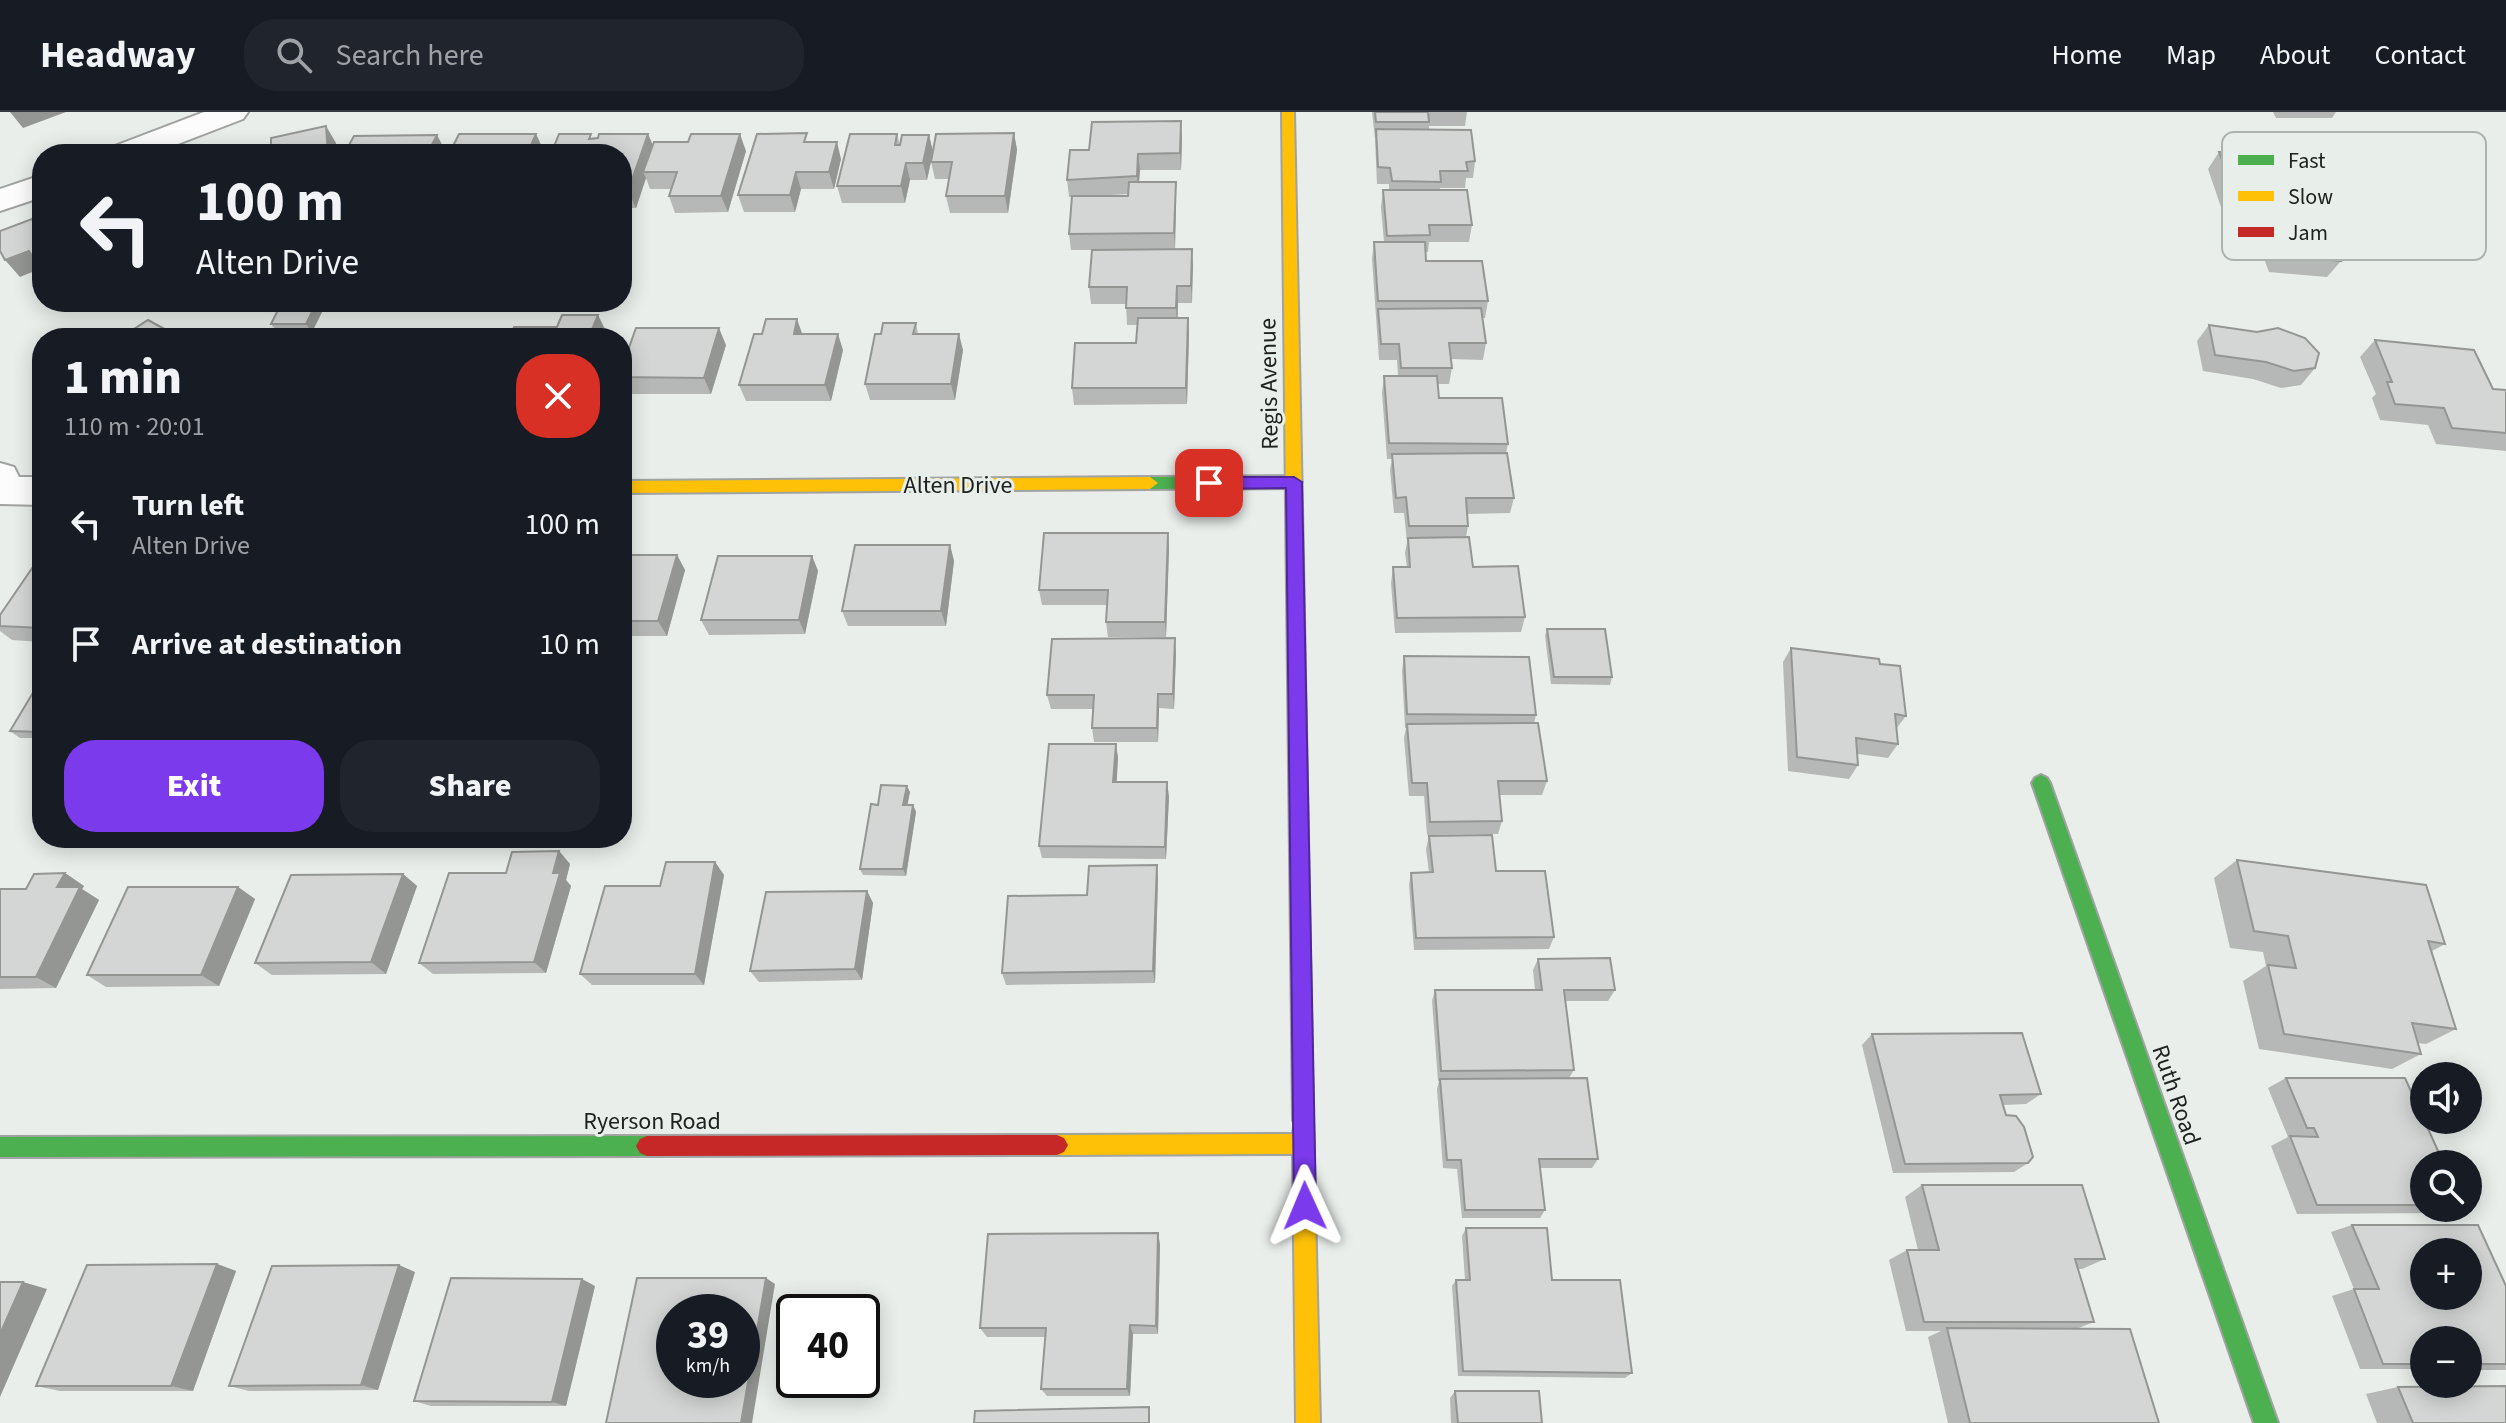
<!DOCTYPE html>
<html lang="en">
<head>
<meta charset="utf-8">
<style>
	:root { --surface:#171b24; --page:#20242c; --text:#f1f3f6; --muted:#9ea1a6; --line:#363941; --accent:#7c3aed }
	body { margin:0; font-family:"Source Sans 3",sans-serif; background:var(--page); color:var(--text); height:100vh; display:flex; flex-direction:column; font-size:30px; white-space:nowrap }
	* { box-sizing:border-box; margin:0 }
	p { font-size:26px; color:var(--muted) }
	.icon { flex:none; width:44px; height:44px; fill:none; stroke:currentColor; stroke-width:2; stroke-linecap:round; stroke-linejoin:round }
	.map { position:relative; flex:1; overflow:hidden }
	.side { position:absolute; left:32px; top:216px; width:600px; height:520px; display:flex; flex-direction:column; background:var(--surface); border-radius:32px; box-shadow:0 4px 20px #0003 }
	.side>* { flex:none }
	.top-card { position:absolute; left:32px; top:32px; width:600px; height:168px; border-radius:32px; box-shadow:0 4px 20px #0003; background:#171b24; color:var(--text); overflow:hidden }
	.fabs { position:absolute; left:2410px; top:950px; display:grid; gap:16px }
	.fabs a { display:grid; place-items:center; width:72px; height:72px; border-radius:50%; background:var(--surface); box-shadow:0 4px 20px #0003; font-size:40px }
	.speed { position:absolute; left:656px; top:1182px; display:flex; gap:16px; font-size:40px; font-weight:700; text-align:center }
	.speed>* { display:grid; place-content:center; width:104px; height:104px; border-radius:50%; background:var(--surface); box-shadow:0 4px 20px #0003; line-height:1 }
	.speed small { font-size:20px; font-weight:400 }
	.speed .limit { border:4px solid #111; border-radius:12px; background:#fff; color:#111 }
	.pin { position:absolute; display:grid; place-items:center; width:68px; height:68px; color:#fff; margin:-34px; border-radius:16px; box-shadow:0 4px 12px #0006 }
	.me { position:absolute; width:88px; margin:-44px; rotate:359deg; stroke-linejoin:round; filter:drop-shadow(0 0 6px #0008) }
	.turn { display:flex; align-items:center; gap:28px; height:168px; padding:0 32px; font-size:36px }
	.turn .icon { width:104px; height:104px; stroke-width:2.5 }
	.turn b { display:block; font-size:56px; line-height:68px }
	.round { display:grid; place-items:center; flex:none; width:84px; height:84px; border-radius:32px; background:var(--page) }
	.headline { display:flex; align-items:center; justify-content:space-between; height:136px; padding:0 32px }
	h1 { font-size:48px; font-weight:800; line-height:60px }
	.cta { display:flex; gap:16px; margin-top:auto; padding:16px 32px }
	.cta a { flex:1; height:92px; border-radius:32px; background:var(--accent); color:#fff; font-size:32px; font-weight:800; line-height:92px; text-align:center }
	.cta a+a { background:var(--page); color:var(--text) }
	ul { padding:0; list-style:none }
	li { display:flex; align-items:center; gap:24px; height:120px; padding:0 32px }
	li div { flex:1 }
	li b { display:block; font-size:30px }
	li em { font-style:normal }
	header { display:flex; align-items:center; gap:48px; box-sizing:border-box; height:112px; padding:0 40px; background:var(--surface); border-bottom:2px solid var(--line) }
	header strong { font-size:38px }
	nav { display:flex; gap:44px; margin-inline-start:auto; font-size:28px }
	.search { width:560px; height:72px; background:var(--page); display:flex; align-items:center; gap:20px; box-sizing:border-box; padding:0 28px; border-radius:32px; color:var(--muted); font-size:30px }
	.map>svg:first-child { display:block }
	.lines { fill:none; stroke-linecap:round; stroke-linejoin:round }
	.street-casing { stroke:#a0a3a1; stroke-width:4 }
	.fast-casing { stroke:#a0a3a1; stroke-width:4 }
	.slow-casing { stroke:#a0a3a1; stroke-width:4 }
	.jam-casing { stroke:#a0a3a1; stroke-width:4 }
	.street { fill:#fcfcfc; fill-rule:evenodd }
	.fast { fill:#4caf50; fill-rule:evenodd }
	.slow { fill:#ffc107; fill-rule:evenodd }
	.jam { fill:#c62828; fill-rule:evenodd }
	.wall { fill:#b5b8b6; fill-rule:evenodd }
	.shaded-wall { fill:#949694 }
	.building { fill:#d3d6d4; stroke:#949694; stroke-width:2; fill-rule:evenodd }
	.route { fill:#7c3aed; stroke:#51269a; stroke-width:2 }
	.labels { text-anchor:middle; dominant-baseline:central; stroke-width:6; stroke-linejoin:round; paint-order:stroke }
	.street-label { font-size:24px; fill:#202221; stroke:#e8efeb }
	.key { fill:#e8efeb; stroke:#acb2ae; stroke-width:2 }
	.key-label { font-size:22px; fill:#202221 }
</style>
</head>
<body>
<header>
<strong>Headway</strong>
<div class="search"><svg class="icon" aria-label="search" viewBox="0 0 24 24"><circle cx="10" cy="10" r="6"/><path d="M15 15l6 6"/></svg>Search here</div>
<nav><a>Home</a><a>Map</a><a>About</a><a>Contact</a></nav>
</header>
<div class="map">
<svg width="2506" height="1311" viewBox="0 0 2506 1311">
	<rect width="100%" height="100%" fill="#e9eeeb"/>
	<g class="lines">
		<defs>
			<path id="street" d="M204,0h44l-5,7 -91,35h-45l5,-7z
				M42,63v22l-42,14v-22z
				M0,351l14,4 5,10h23v28l-42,-1z"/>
			<path id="fast" d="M1294,364l8,6 -8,6 -144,1 -8,-6 8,-6z
				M1294,386l8,6 11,616 -3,7 -7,3 -7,-3 -3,-7 -7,-616z
				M2041,663l6,3 3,5 228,640h-24l-222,-640 3,-5z
				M647,1024l7,3 4,7 -4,7 -7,3 -647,1v-20z"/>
			<path id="slow" d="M1282,0h12l8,392 -8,6 -8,-6z
				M1150,365l8,6 -8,6 -528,4v-12z
				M1303,998l7,3 3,7 7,303h-24l-3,-269 -236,1 -7,-3 -4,-7 4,-7 7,-3 236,-1 3,-21z"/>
			<path id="jam" d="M1057,1023l7,3 4,7 -4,7 -7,3 -410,1 -7,-3 -4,-7 4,-7 7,-3z"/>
		</defs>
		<use href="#street" class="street-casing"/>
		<use href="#fast" class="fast-casing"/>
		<use href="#slow" class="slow-casing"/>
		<use href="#jam" class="jam-casing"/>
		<use href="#street" class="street"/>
		<use href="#fast" class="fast"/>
		<use href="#slow" class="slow"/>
		<use href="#jam" class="jam"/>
	</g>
	<path class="wall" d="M1372,0h95l-2,14h-36v3l46,32 -2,17h-7l-1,10h-25v2l32,35 -3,17h-40l-1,10h-2v9l62,40 -3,17h-3l4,25 -3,17 -32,-1 1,9 -3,16h-11l1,14 69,46 -2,9 8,45 -4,15 -43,1 1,12 -2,11 7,30 52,50 -4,15 -126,1 -4,-50 2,-16h14l-2,-14 2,-11 -3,-29h-10l-4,-43 2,-11h-5l-5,-66 2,-17h14l-1,-16h-18l-7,-101 2,-17h10l-3,-35 2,-17h6v-6h-12l-2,-45z
		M2273,0h63l-4,6h-56z
		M1014,21l3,17 -9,63h-58l-4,-17 3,-17h-14l-4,-17z
		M648,22l5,11 93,6 -18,61 -53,1 -6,-17 2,-7h-21l-4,-11 -10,30h-14v-54l-29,-16z
		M897,22l3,11 29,-10 4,17 -6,28h-17l-5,23h-63l-5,-17z
		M1182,26l-1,32h-41l-1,12 37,17 -1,50h17v54h-14v15h10l1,16 -2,70 -113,1 -2,-17 64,-45 2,-18h-11l-1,-21h-35l-2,-17 3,-37h-21l-2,-16 3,-37h-3l-2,-17 22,-30zM1128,82v2h-34z
		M809,30l32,17 -7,30h-33l-6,23h-51l-6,-17z
		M2219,40l61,29 56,43 -7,9 12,28 -14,16 -58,-5 -14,-37h-8l-6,-18 -17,-1 -16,-47z
		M282,190h45l-15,30h-35l-6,-8z
		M916,211l2,11 45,16 -8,50h-85l-5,-16 16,-50z
		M2209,213l106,43 -14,17 -20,3 -28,-9 -50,-8 -6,-30z
		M802,222l41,16 -12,51h-85l-7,-16z
		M2375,228l118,49 13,1v61l-70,-7 -8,-19 -48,-5 -8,-22 4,-4 -16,-37z
		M726,233l-15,49h-85l-4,-9v-18z
		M1168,421l1,16 -3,88h-58l-2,-15 1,-17h-65l-3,-15z
		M950,433l4,16 -8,65h-98l-6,-15z
		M622,443h55l8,15 -18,66h-45z
		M812,444l6,15 -13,63 -96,1 -8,-15z
		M42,449v81l-30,-2 -12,-9v-16z
		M1547,517l65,48 -2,8 -59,-1 -6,-48z
		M1791,536l89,16 26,52 -10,13 2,15 -10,14 -30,-4v11l-9,14 -61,-8 -5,-109z
		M1176,541l-2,56 -15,-1 -1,34h-64l-2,-14 1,-19h-42l-4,-14z
		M1404,544l132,59 -2,8 13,58 -5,14h-43l3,26 -4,13 -71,1 -3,-39h-15l-5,-58 2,-10h-1l-3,-57z
		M42,569v57h-22l-10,-7z
		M1116,632l2,14 -2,24 53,14 -3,63 -124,-1 -3,-12z
		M910,680l-3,13h6l3,7 -10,64 -43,-1 -3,-6 18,-64z
		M1429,724l67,35 58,66 -5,12 -135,1 -5,-65 2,-12h18l-3,-24z
		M559,739l11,13 -4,16 5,6 -25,87 -113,1 -14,-11z
		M2237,748l208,84 -13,7 24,78 -30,15 -8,-1 3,11 -29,15 -133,-20 -16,-68 23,-15 -3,-14 -33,-4 -16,-70z
		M715,750l9,13 -20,110h-112l-12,-11 80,-88z
		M65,761l19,13 -2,3 17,11 -43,88 -56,1v-100h26z
		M403,762l14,12 -31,88 -114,1 -17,-12z
		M1158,765l-3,106 -149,2 -4,-12 85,-78z
		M238,775l17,12 -36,87 -113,1 -19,-12z
		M867,779l6,12 -11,77 -103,2 -9,-11z
		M1538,847l77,31 -7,11h-43l9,69 -5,8 29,81 -6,9h-52l5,42 -5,8h-78l-5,-49 -14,-1 -6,-79 2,-8h-1l-6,-80 3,-11h100l-2,-20z
		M1872,922l169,60 -15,10 -23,1 3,10 22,48 -14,9 -121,1 -31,-128z
		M2286,966l138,86v44h30l-13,5 -144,1 -26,-68 17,-9 -20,-49z
		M1922,1073l183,74 -23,10h-4l16,53 -18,7 83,94h-211l-20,-86 13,-6h-35l-17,-71 18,-10h11l-13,-53z
		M2352,1113l154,61v84h-38v-30h-44v29h-64l-28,-73 22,-7 -23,-57z
		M1466,1116l86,52 80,93 -7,5 -167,-2 -6,-90 4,-6h9l-3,-44z
		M1160,1132l-2,90h-25l-3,62h-83l-6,-7 4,-52h-58l-7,-9z
		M217,1152l19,7 -43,120h-133l-24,-5z
		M415,1160l-37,118 -129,1 -20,-5z
		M595,1174l-29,120h-135l-17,-5z
		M2398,1275l108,36h-129l-11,-29z
		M1455,1279l87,32h-91l-1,-25z"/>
	<path class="shaded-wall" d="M10,0h56l-43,16z
		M1181,9l1,17 -1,32 -1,-17z
		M326,14l10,17 1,11h-9z
		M1014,21l3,17 -9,63 -3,-17z
		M536,22l8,17 -1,3h-16z
		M648,22l7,17 -12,21 3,6 -10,30 -8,-17z
		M740,22l6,17 -18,61 -7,-16z
		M437,23l9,17 -1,2h-18z
		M929,23l4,17 -6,28 -4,-17z
		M837,30l4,17 -7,30 -5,-17z
		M1138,42l2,16 -2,23 -1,-17z
		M906,51l4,17 -5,23 -4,-17z
		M796,60l5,17 -6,23 -5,-17z
		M1176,70v17l-1,51 -1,-17z
		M1192,137l1,17 -1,37 -1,-17z
		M29,139l13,17 -22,9 -15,-17z
		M1177,174l1,17 -1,22 -1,-17z
		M317,190h10l-15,30 -6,-8z
		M598,203l8,16 -2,7h-10l-1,-11z
		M1188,206l1,16 -2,70 -1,-16z
		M797,207l6,17 -9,-2z
		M719,216l7,17 -15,49 -7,-16z
		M838,222l5,16 -12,51 -6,-16z
		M959,222l4,16 -8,50 -4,-16z
		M1168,421l1,16 -3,88 -1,-15z
		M950,433l4,16 -8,65 -5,-15z
		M677,443l8,15 -18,66 -9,-15z
		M812,444l6,15 -13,63 -6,-14z
		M1175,526l1,15 -2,56 -1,-15z
		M1158,582l1,14 -1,34 -1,-14z
		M1116,632l2,14 -2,37 -3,-13z
		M1167,670l2,14 -3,63 -1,-12z
		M907,674l3,6 -4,20 -3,-7z
		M913,693l3,7 -10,64 -3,-7z
		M559,739l11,13 -4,16 5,6 -25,87 -12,-11 19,-89z
		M715,750l9,13 -20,110 -9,-11z
		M1157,753l1,12 -3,106 -2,-12z
		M65,761l19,13 -2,3 17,11 -43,88 -20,-11 21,-90z
		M403,762l14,12 -31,88 -15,-12z
		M238,775l17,12 -36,87 -18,-11z
		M867,779l6,12 -11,77 -7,-11z
		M1158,1121l2,11 -2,90 -2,-8z
		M217,1152l19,7 -43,120 -22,-5z
		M399,1153l16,7 -37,118 -17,-5z
		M766,1166l9,6 -23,139h-11z
		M582,1167l13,7 -29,120 -14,-4z
		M23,1170l24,7 -47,108v-63z
		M1130,1213l3,9 -3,62 -3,-7z"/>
	<path class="building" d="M1375,0h53l1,10h-53z
		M1181,9l-1,32 -42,1 -1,22 -70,4 3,-30h19l3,-28z
		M326,14l2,28h-94l37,-8v-8z
		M1376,17l95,1 4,31 -9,1 2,9h-28l1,11 -49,-1 -2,-13 -12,-1z
		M807,21l-3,9h33l-8,30h-33l-6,23h-52l19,-61z
		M1014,21l-9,63h-59l6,-34h-21l5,-28z
		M459,22h77l-9,20h-78z
		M559,22h32l-2,5 9,-1 1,-4h49l-20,57h-6v-37h-71z
		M691,22h49l-19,62h-52l8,-24h-34l11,-30h34z
		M850,22h47l-2,11h5l2,-10h27l-6,28h-17l-5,23h-64z
		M437,23l-10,19h-83l10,-18z
		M2219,40l51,5 10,24 40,3 16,40h-11l16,37 -60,-6 -14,-37h-8l-6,-18 -17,-1z
		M1129,70h47l-2,51 -105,1 3,-38h56z
		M1383,78h84l5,35h-43l1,10 -43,1z
		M42,104v57l-13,-22 -24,9 -5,-9v-20l32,-12 2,4 8,-4 -3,-2z
		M1374,130h51l1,19h56l6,40h-110z
		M1192,137l-1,37h-14l-1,22h-50l1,-21h-38l3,-37z
		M282,190h35l-11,22h-35z
		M1481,196l5,35h-37l3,25h-51l-2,-24h-18l-3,-35z
		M562,203h36l-5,12h5l-4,11h-85l5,-11h43z
		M1138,206h50l-2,70h-114l3,-45h61z
		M766,207h31l-3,15h44l-13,51h-86l15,-51h8z
		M148,208l33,18h-61z
		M883,211h33l-3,11h46l-8,50h-86l10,-50h6z
		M2209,213l48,7 21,-4 27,10 14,15 -4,15 -21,3 -28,-9 -51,-7z
		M636,216h83l-15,50 -82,-1v-10z
		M389,222h86l-1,4h-87z
		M269,223h84l-2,3h-84z
		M2375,228l99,10 19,39 13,1v43l-54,-5 -8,-20 -49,-4 -8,-22h5z
		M1384,264h53l2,22h63l6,46 -119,-1z
		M1507,341l7,45h-48l2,28h-59l-3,-29 -10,1 -4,-44z
		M1044,421h124l-3,89h-59l2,-32h-69z
		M1469,425l4,30 45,-1 7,51 -128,1 -4,-51h17l-2,-29z
		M855,433h95l-9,66h-99z
		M622,443h55l-19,66h-36z
		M718,444h94l-13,64h-98z
		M37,449h5v67l-42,-2v-11z
		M1547,517h58l7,48h-58z
		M1175,526l-2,56h-15l-1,34h-65l2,-33h-47l5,-56z
		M1791,536l88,11 1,5 20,2 6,50 -11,-2 3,30 -42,-6 2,27 -61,-8z
		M1404,544l125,1 7,58 -129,-1z
		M40,569h2v51l-32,-1z
		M1538,611l9,58h-49l4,40 -72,1 -3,-39h-15l-5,-59z
		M1049,632h67l-3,38h54l-2,65 -126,-1z
		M881,673l26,1 -4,19h10l-10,64h-43l11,-65 7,1z
		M1492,723l4,36h49l9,66 -138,1 -5,-65 22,-1 -4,-36z
		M559,739l-6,22h7l-26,89 -115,1 30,-90h57l6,-21z
		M2237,748l189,25 19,59 -17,-3 28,88 -44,-6 9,31 -137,-20 -16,-69 28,3 -8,-32 -34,-5z
		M666,750h49l-20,112h-115l25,-88h55z
		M1157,753l-4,106 -151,2 6,-77 79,-1 2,-29z
		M65,761l-8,14h23l-44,90h-36v-88h26l8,-15z
		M403,762l-32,88 -116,1 36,-88z
		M128,775h110l-37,88h-114z
		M867,779l-12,78 -105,2 16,-79z
		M1610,846l5,32h-51l10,80 -133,1 -6,-81h107l-4,-31z
		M2022,921l19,61 -41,1 6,20 10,1 8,11 9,30 -5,6 -123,1 -33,-130z
		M1587,966l11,81h-59l6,51h-80l-4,-50h-14l-7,-81z
		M2286,966h119l39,86h-20v41h-107l-27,-69 28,1 -4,-9h-7z
		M1922,1073h160l23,74h-30l19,63h-170l-17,-72h32z
		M2352,1113h126l28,61v78h-38v-24h-44v24h-41l-29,-75h25zM2424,1140h44v44h-44z
		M1466,1116h81l5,52h68l12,93 -169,-2 -7,-91h14z
		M1158,1121l-2,93 -26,-1 -3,64h-86l5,-61h-66l8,-94z
		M217,1152l-46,122h-135l51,-121z
		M399,1153l-38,120 -132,1 43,-120z
		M451,1166l131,1 -30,123 -138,-1z
		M637,1166h129l-25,145h-135zM674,1200h68v68h-68z
		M0,1170h23l-23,52z
		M1947,1216l183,1 29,94h-189z
		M2506,1274v37h-93l-15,-36z
		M1455,1279h84l3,32h-84z
		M1149,1295v16h-175l1,-12z"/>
	<path class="route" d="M1209,365h85l8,5 14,724 -3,7 -8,3 -8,-3 -3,-7 -8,-718 -77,1 -8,-6z"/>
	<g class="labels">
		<g class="street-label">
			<text transform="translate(1269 272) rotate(-91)">Regis Avenue</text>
			<text x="958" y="373">Alten Drive</text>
			<text transform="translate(2176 983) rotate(71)">Ruth Road</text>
			<text x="652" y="1009">Ryerson Road</text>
		</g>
	</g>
	<rect x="2222" y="20" width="264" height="128" rx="12" class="key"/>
	<rect x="2238" y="43" width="36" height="10" fill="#4caf50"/>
	<rect x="2238" y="79" width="36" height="10" fill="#ffc107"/>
	<rect x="2238" y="115" width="36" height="10" fill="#c62828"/>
	<g class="key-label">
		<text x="2288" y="56">Fast</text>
		<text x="2288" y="92">Slow</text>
		<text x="2288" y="128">Jam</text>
	</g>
</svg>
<div class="fabs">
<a><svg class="icon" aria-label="sound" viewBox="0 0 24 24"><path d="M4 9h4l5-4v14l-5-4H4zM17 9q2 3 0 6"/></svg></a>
<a><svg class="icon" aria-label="search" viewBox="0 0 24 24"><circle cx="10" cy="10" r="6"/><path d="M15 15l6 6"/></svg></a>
<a>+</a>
<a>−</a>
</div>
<div class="speed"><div>39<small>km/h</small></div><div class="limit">40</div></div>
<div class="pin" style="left:1209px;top:371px;background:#d93025"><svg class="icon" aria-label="arrive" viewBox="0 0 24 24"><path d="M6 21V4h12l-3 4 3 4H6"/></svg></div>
<svg class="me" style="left:1305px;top:1094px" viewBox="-20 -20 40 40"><path d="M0-17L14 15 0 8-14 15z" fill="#7c3aed" stroke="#fff" stroke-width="4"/></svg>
<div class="top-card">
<div class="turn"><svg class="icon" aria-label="left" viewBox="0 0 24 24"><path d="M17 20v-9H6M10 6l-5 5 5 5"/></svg><div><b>100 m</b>Alten Drive</div></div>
</div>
<section class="side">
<div class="headline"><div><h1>1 min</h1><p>110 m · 20:01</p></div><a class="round" style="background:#d93025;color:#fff"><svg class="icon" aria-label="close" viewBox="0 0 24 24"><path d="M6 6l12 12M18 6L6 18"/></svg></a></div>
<ul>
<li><svg class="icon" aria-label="left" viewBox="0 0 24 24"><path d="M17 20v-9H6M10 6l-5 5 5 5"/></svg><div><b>Turn left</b><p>Alten Drive</p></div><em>100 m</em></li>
<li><svg class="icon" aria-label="arrive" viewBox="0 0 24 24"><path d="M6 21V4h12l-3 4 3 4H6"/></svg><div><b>Arrive at destination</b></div><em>10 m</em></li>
</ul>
<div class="cta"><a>Exit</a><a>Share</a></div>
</section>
</div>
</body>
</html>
